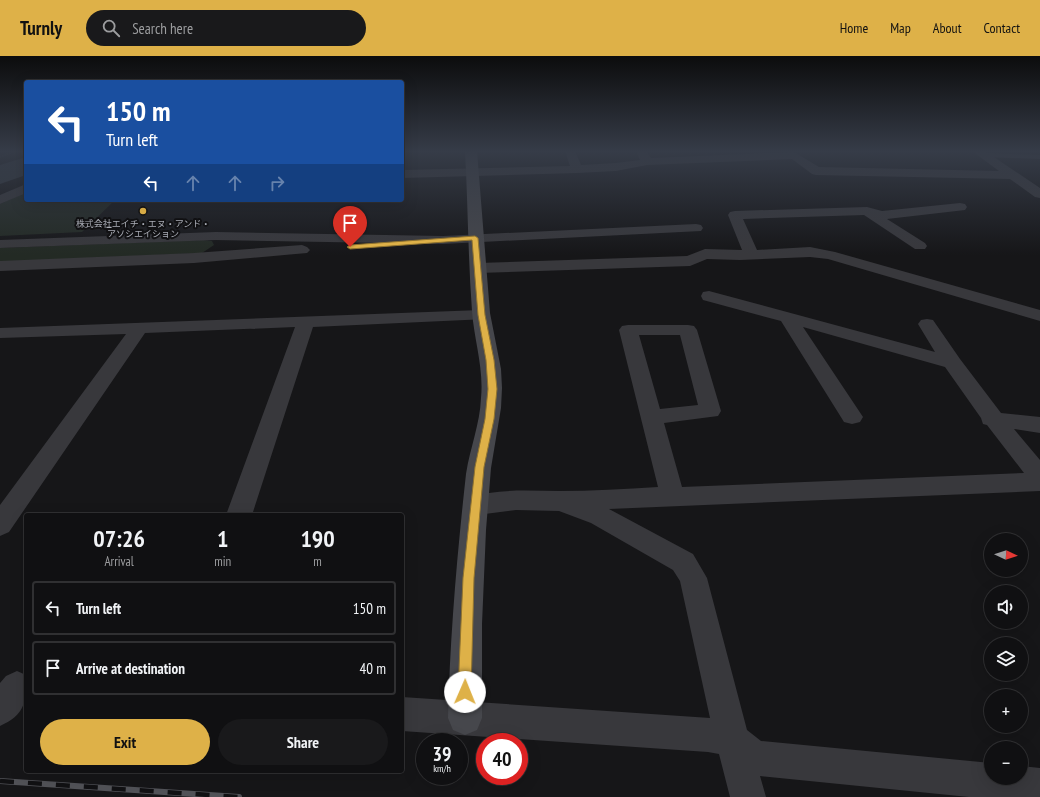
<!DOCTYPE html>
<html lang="en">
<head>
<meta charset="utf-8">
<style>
	:root { --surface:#101012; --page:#19191b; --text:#f1f3f6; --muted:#9c9d9f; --line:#303032; --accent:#deb148 }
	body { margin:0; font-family:"PT Sans Narrow","Noto Sans JP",sans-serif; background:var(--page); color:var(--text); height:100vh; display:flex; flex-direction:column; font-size:15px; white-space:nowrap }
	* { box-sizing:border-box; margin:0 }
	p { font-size:13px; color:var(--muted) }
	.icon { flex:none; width:22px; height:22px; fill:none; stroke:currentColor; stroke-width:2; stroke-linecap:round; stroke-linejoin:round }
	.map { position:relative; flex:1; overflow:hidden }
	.side { position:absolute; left:24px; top:457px; width:380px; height:260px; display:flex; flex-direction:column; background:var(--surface); border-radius:4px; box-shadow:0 4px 16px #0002,0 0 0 1px var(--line) }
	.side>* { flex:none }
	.banner { position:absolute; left:24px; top:24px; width:380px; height:122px; border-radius:4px; box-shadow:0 4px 16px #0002,0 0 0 1px var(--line); background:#1a4fa0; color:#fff; overflow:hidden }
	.needle { width:26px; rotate:94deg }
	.fabs { position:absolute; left:984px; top:477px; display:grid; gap:8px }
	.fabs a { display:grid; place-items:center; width:44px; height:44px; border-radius:50%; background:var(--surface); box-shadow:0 4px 16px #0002,0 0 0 1px var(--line); font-size:20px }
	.speed { position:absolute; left:416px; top:677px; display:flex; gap:8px; font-size:20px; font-weight:700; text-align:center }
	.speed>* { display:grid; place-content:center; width:52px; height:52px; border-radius:50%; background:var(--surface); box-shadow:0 4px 16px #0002,0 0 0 1px var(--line); line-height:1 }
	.speed small { font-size:10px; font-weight:400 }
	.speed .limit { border:6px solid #d22; background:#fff; color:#111 }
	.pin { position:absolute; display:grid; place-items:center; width:34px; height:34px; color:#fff; margin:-41px -17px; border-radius:50% 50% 50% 0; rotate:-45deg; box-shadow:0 0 4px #0007 }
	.pin .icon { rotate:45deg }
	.me { position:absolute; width:44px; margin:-22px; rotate:1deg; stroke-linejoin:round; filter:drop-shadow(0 0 3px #0008) }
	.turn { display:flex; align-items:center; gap:14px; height:84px; padding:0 16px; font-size:18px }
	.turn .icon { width:52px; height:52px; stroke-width:2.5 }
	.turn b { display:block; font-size:28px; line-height:34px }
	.lanes { display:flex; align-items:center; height:38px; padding:0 16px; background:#0003; justify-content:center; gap:20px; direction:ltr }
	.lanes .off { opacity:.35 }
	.eta { display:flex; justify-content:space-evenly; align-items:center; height:68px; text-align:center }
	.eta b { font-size:24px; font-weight:600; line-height:28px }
	.action { display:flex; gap:8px; margin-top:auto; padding:8px 16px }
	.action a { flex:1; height:46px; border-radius:24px; background:var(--accent); color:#111; font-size:16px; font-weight:600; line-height:46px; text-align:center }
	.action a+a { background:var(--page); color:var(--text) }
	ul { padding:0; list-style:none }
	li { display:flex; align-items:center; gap:12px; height:54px; margin:0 8px 6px; padding:0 8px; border:2px solid var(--line); border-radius:4px }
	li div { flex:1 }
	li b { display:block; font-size:15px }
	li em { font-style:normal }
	header { display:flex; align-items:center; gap:24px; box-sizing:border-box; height:56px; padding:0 20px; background:var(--accent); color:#111 }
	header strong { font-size:19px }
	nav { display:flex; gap:22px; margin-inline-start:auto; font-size:14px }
	.search { width:280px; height:36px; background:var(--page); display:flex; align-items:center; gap:10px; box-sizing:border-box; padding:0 14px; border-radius:22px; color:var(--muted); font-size:15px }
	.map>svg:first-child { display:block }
	.green { fill:#232a24 }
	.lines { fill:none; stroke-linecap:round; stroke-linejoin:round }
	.river { fill:#31383f; fill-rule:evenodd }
	.path { stroke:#3e3f43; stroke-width:1.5; stroke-dasharray:1 1.5; stroke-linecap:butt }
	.lane { fill:#38383c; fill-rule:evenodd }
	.street { fill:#38383c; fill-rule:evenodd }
	.secondary { fill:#46474c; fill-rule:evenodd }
	.rail-casing { stroke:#515257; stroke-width:6 }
	.rail { stroke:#111113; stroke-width:4.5; stroke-dasharray:14; stroke-linecap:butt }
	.route { fill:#deb148; stroke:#90732f }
	.poi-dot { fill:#deb148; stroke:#111113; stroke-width:1.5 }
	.labels { text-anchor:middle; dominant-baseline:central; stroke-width:4; stroke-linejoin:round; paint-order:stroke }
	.far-poi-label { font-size:9px; fill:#aaadb6; stroke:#111113 }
</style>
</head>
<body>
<header>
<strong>Turnly</strong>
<div class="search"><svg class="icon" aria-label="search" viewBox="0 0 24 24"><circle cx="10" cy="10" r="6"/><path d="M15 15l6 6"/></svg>Search here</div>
<nav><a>Home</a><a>Map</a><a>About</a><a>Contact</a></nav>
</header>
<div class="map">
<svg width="1040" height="741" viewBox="0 0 1040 741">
	<rect width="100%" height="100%" fill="#161618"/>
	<path class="green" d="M26,136v8h89l-33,32 -82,4v-32z
		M203,184l9,1 2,4 -12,8 -202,9v-14z"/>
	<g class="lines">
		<path class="river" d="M26,101v18l-26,9v-19z"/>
		<path class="path" d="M0,101l16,-6"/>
		<path class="lane" d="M983,97l57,2v4l-54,-2h-3z"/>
		<path class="street" d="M565,95h10l6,14 35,-2 24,-3 -4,-9h10l5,7 143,-6 25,15 180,4 -27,-20h13l55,37v10l-5,-1 -25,-18 -194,-4 -4,-1 -20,-15 -145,6 -31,6 -39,2 -175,5v-8l168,-4z
			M26,128v9l-26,11v-9z
			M960,147l5,1 2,3 -2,3 -78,9 38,24 2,3 -2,3h-10l-51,-34 -121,4 14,31 53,-3 25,5 205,58v11l-212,-62 -18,-2 -70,3 -33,-1 -17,7 -212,7 -6,-2 -2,-3 2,-3 6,-2 209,-7 18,-7 37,1 -14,-35 2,-3 5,-1 132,-4 15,4z
			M696,168l5,1 2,3 -2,3 -258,13 -227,-4 -216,8v-8l216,-8 227,4z
			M302,189l5,2 3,3 -3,3 -113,10 -194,8v-10l194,-8z
			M709,235l226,61 -17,-28 3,-4 6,-1 6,1 27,39 41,54 39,4v16l-26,-4 26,31v31l-431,18 84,45 14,24 40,152 14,11 230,22v15h30v-12l19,2v29h-71l-209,-21 6,21h-36l-11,-43 -11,-2 -306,-21v-34l308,21 -30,-137 -7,-11 -82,-47 -32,-12 -43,-1 -39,5 -9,-3 -4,-7 4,-7c30,-10 61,-7 91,-7 33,0 66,-2 99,-4l-39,-157 3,-4 6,-1h60l6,1 3,4 24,81 -3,5 -54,7 18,64 342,-14 -37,-48 -4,-1 -2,-6 -36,-51 -142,-40 60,90 -3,5 -8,2 -8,-2 -63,-101 -78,-21 -2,-4 2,-4zM639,279h41l18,70 -38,4z
			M481,254l6,1 3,4 -3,4 -174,8 -61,188h-26l69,-188 -150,6 -136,199 -9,4v-31l126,-171 -126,4v-10z
			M17,615l9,4c0,25 1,39 -26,51v-43l6,-7z"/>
		<path class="secondary" d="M465,95h12l13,162 11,56 1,19 -1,20 -10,60 -5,62 -4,94v94l-5,12 -12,5 -12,-5 -5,-12c2,-82 9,-163 18,-244 4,-26 14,-50 15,-76 3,-30 -7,-58 -9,-87 -4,-53 -4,-107 -7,-160z"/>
		<defs>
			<path id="rail" d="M0,725l239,16"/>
		</defs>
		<use href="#rail" class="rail-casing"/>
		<use href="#rail" class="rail"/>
	</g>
	<linearGradient id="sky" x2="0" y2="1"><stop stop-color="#0c0c0d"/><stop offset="0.48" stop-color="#363c48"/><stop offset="1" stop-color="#363c48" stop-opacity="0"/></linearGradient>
	<rect width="1040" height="199" fill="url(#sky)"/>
	<path class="route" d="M475,180l3,2 7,77 9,45 3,29 -3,30 -10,48 -10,111 -3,114 -2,5 -4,2 -5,-2 -2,-5 5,-114 12,-111 10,-48 3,-30 -2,-29 -8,-45 -6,-75 -122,9 -3,-2 3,-2z"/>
	<circle class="poi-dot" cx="143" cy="155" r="4"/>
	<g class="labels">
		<g class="far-poi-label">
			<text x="143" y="167">株式会社エイチ・エヌ・アンド・<tspan x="143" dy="10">アソシエイション</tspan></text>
		</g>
	</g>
</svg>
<div class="fabs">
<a><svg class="needle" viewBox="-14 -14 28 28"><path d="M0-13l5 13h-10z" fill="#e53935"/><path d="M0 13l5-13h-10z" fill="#9c9d9f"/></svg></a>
<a><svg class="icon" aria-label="sound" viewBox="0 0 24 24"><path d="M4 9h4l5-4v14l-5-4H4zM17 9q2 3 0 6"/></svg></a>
<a><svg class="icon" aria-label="layers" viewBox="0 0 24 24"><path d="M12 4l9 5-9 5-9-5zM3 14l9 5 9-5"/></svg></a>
<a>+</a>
<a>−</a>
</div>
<div class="speed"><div>39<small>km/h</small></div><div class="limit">40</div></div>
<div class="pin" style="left:350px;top:191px;background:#d93025"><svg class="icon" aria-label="arrive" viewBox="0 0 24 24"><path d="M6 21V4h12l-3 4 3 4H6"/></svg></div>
<svg class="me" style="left:465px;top:636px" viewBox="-20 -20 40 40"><circle r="19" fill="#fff"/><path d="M0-13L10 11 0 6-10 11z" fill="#deb148"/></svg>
<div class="banner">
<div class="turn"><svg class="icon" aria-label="left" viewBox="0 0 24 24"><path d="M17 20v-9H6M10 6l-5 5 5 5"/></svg><div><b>150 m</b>Turn left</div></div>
<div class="lanes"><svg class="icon" aria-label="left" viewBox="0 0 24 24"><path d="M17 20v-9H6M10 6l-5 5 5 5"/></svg><svg class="icon off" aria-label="ahead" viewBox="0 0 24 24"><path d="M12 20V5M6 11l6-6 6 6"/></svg><svg class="icon off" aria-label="ahead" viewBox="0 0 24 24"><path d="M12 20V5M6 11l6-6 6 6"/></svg><svg class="icon off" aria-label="right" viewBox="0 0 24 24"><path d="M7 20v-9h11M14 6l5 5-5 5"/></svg></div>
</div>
<section class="side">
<div class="eta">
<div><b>07:26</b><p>Arrival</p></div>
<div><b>1</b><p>min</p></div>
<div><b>190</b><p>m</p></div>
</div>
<ul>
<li><svg class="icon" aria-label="left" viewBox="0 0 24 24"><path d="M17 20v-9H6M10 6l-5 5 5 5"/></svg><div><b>Turn left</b></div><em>150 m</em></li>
<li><svg class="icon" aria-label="arrive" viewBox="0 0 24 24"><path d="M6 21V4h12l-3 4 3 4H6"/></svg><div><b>Arrive at destination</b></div><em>40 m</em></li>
</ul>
<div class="action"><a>Exit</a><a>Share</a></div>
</section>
</div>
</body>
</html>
